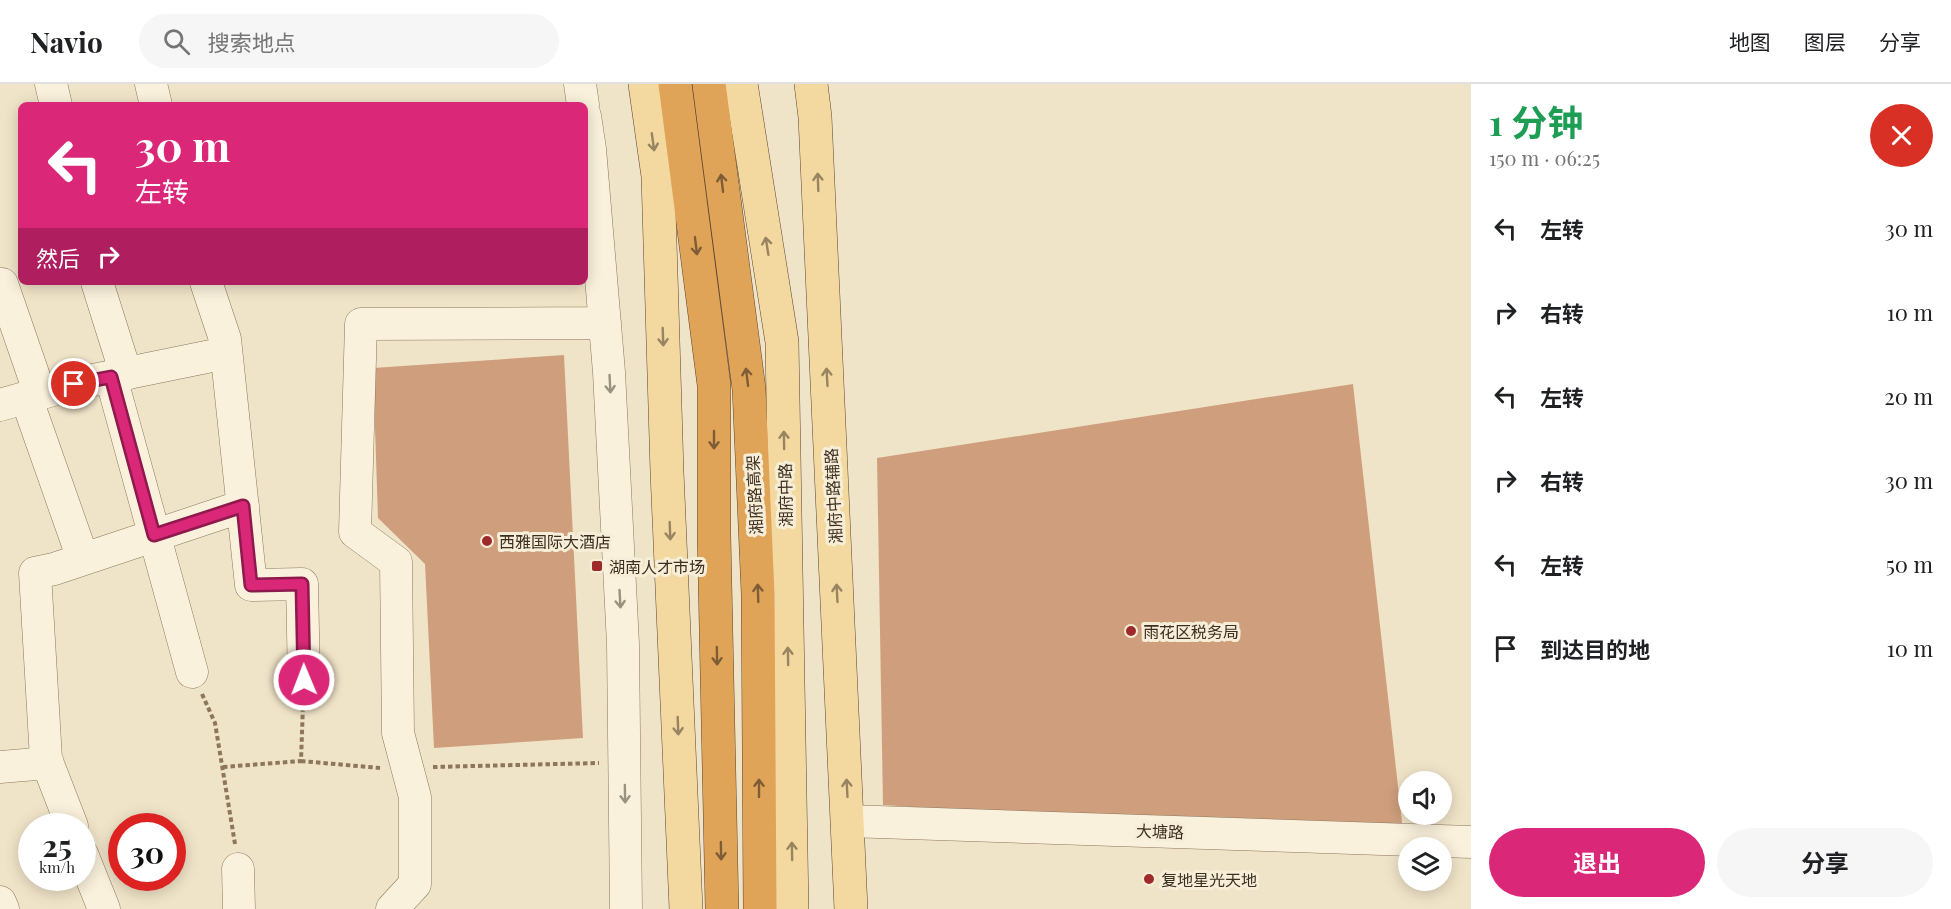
<!DOCTYPE html>
<html lang="zh">
<head>
<meta charset="utf-8">
<style>
	:root { --surface:#fff; --page:#f6f6f6; --text:#202124; --muted:#757577; --line:#e0e0e0; --accent:#db2777 }
	body { margin:0; font-family:"Playfair Display","Noto Sans SC",serif; background:var(--page); color:var(--text); height:100vh; display:flex; flex-direction:column; font-size:22px; white-space:nowrap }
	* { box-sizing:border-box; margin:0 }
	p { font-size:20px; color:var(--muted) }
	.icon { flex:none; width:33px; height:33px; fill:none; stroke:currentColor; stroke-width:2; stroke-linecap:round; stroke-linejoin:round }
	.map { position:relative; flex:1; overflow:hidden }
	.panel { display:flex; flex-direction:column; background:var(--surface); width:480px }
	.panel>* { flex:none }
	.top-card { position:absolute; left:18px; top:18px; width:570px; height:183px; border-radius:9px; box-shadow:0 3px 15px #0003; background:#db2777; color:#fff; overflow:hidden }
	.tools { position:absolute; left:1398px; top:687px; display:grid; gap:12px }
	.tools a { display:grid; place-items:center; width:54px; height:54px; border-radius:50%; background:var(--surface); box-shadow:0 3px 15px #0003; font-size:30px }
	.speed { position:absolute; left:18px; top:729px; display:flex; gap:12px; font-size:30px; font-weight:700; text-align:center }
	.speed>* { display:grid; place-content:center; width:78px; height:78px; border-radius:50%; background:var(--surface); box-shadow:0 3px 15px #0003; line-height:1 }
	.speed small { font-size:15px; font-weight:400 }
	.speed .limit { border:9px solid #d22; background:#fff; color:#111 }
	.pin { position:absolute; display:grid; place-items:center; width:51px; height:51px; color:#fff; margin:-26px; border:3px solid #fff; border-radius:50%; box-shadow:0 2px 6px #0007 }
	.me { position:absolute; width:66px; margin:-33px; rotate:359deg; stroke-linejoin:round; filter:drop-shadow(0 0 4px #0008) }
	.turn { display:flex; align-items:center; gap:21px; height:126px; padding:0 18px; font-size:27px }
	.turn .icon { width:78px; height:78px; stroke-width:2.5 }
	.turn b { display:block; font-size:42px; line-height:51px }
	.then { display:flex; align-items:center; height:57px; padding:0 18px; background:#0003; gap:12px; font-size:22px }
	.round { display:grid; place-items:center; flex:none; width:63px; height:63px; border-radius:32px; background:var(--page) }
	.headline { display:flex; align-items:center; justify-content:space-between; height:102px; padding:0 18px }
	h1 { font-size:36px; font-weight:700; line-height:45px; color:#1e9e55 }
	.action { display:flex; gap:12px; margin-top:auto; padding:12px 18px }
	.action a { flex:1; height:69px; border-radius:36px; background:var(--accent); color:#fff; font-size:24px; font-weight:700; line-height:69px; text-align:center }
	.action a+a { background:var(--page); color:var(--text) }
	ul { padding:0; list-style:none }
	li { display:flex; align-items:center; gap:18px; height:84px; padding:0 18px }
	li div { flex:1 }
	li b { display:block; font-size:22px }
	li em { font-style:normal }
	header { display:flex; align-items:center; gap:36px; box-sizing:border-box; height:84px; padding:0 30px; background:var(--surface); border-bottom:2px solid var(--line) }
	header strong { font-size:28px }
	nav { display:flex; gap:33px; margin-inline-start:auto; font-size:21px }
	.search { width:420px; height:54px; background:var(--page); display:flex; align-items:center; gap:15px; box-sizing:border-box; padding:0 21px; border-radius:33px; color:var(--muted); font-size:22px }
	main { display:flex; flex:1; min-height:0 }
	.map>svg:first-child { display:block }
	.building { fill:#cf9f7d }
	.lines { fill:none; stroke-linecap:round; stroke-linejoin:round }
	.minor-casing { stroke:#8d765c; stroke-width:33 }
	.major-casing { stroke:#5b4430; stroke-width:34 }
	.highway-casing { stroke:#5b4430; stroke-width:34 }
	.path { stroke:#8d765c; stroke-width:4; stroke-dasharray:4.5 3; stroke-linecap:butt }
	.minor { stroke:#faf1dc; stroke-width:32 }
	.major { stroke:#f3d9a0; stroke-width:33 }
	.highway { stroke:#e0a458; stroke-width:33 }
	.oneway { stroke:#988460 }
	.oneway2 { stroke:#7e5d36 }
	.oneway3 { stroke:#9c907e }
	.route-casing { stroke:#8e194d; stroke-width:15 }
	.route { stroke:#db2777; stroke-width:10 }
	.poi-dot { fill:#9e2a2b; stroke:#f7eed8; stroke-width:2 }
	.labels { text-anchor:middle; dominant-baseline:central; stroke-width:6; stroke-linejoin:round; paint-order:stroke }
	.street-label { font-size:16px; fill:#3d2e20; stroke:#f7eed8 }
	.poi-label { font-size:16px; fill:#3d2e20; stroke:#f7eed8; text-anchor:start }
</style>
</head>
<body>
<header>
<strong>Navio</strong>
<div class="search"><svg class="icon" aria-label="search" viewBox="0 0 24 24"><circle cx="10" cy="10" r="6"/><path d="M15 15l6 6"/></svg>搜索地点</div>
<nav><a>地图</a><a>图层</a><a>分享</a></nav>
</header>
<main>
<div class="map">
<svg width="1471" height="825" viewBox="0 0 1471 825">
	<rect width="100%" height="100%" fill="#f0e4c8"/>
	<path class="building" d="M564,271l19,383 -149,10 -9,-184 -47,-46 -5,-150z
		M1353,300l51,456 -521,-35 -6,-347z"/>
	<g class="lines">
		<defs>
			<path id="minor" d="M51,0l5,21
				M151,0l5,21
				M580,0l3,21
				M585,32l5,33 19,223 14,272 3,265
				M97,198l29,92
				M206,198l19,57 26,246 51,-1 2,96
				M2,200l38,110
				M111,293l81,295
				M26,313l57,162
				M0,321l74,-21 152,-31
				M0,683l48,-4
				M848,737l623,21
				M72,742l-26,-67 -11,-186 19,-4 189,-63
				M82,770l22,55
				M238,785l1,40
				M0,818l3,7
				M392,825l23,-25v-87l-17,-64 -2,-171 -41,-30 6,-208 244,-1"/>
			<path id="major" d="M645,0l13,92 9,296 19,437
				M741,0l41,258 10,567
				M811,0l4,33 36,792"/>
			<path id="highway" d="M675,0l39,301v150l8,374
				M709,0l40,305 9,205 2,315"/>
		</defs>
		<use href="#minor" class="minor-casing"/>
		<use href="#major" class="major-casing"/>
		<use href="#highway" class="highway-casing"/>
		<path class="path" d="M202,610l13,29 20,121
			M301,677l79,7
			M223,683l78,-6 2,-56
			M433,683l166,-4"/>
		<use href="#minor" class="minor"/>
		<use href="#major" class="major"/>
		<use href="#highway" class="highway"/>
	</g>
	<defs><path id="oneway-shaft" d="M-6 0H5M1.5-3L5.5 0L1.5 3" fill="none" stroke-width="1.6" stroke-linecap="round" stroke-linejoin="round" transform="scale(1.5)"/></defs>
	<g class="oneway">
		<use href="#oneway-shaft" transform="translate(653 58) rotate(82)"/>
		<use href="#oneway-shaft" transform="translate(818 98) rotate(-92)"/>
		<use href="#oneway-shaft" transform="translate(767 162) rotate(-99)"/>
		<use href="#oneway-shaft" transform="translate(663 253) rotate(88)"/>
		<use href="#oneway-shaft" transform="translate(827 293) rotate(-93)"/>
		<use href="#oneway-shaft" transform="translate(784 356) rotate(-91)"/>
		<use href="#oneway-shaft" transform="translate(670 447) rotate(88)"/>
		<use href="#oneway-shaft" transform="translate(837 509) rotate(-93)"/>
		<use href="#oneway-shaft" transform="translate(788 572) rotate(-91)"/>
		<use href="#oneway-shaft" transform="translate(678 642) rotate(88)"/>
		<use href="#oneway-shaft" transform="translate(847 704) rotate(-93)"/>
		<use href="#oneway-shaft" transform="translate(792 767) rotate(-91)"/>
	</g>
	<g class="oneway2">
		<use href="#oneway-shaft" transform="translate(722 99) rotate(-97)"/>
		<use href="#oneway-shaft" transform="translate(696 162) rotate(83)"/>
		<use href="#oneway-shaft" transform="translate(747 293) rotate(-97)"/>
		<use href="#oneway-shaft" transform="translate(714 356) rotate(90)"/>
		<use href="#oneway-shaft" transform="translate(758 509) rotate(-92)"/>
		<use href="#oneway-shaft" transform="translate(717 572) rotate(89)"/>
		<use href="#oneway-shaft" transform="translate(759 704) rotate(-90)"/>
		<use href="#oneway-shaft" transform="translate(721 767) rotate(89)"/>
	</g>
	<g class="oneway3">
		<use href="#oneway-shaft" transform="translate(610 300) rotate(87)"/>
		<use href="#oneway-shaft" transform="translate(620 515) rotate(87)"/>
		<use href="#oneway-shaft" transform="translate(625 710) rotate(89)"/>
	</g>
	<g class="lines">
		<defs>
			<path id="route" d="M74,300l37,-7 43,158 89,-29 8,79 51,-1 2,96"/>
		</defs>
		<use href="#route" class="route-casing"/>
		<use href="#route" class="route"/>
	</g>
	<g class="poi-dot">
		<circle cx="487" cy="457" r="6"/>
		<rect x="591" y="476" width="12" height="12" rx="3"/>
		<circle cx="1131" cy="547" r="6"/>
		<circle cx="1149" cy="795" r="6"/>
	</g>
	<g class="labels">
		<g class="street-label">
			<text transform="translate(754 411) rotate(-93)">湘府路高架</text>
			<text transform="translate(785 411) rotate(-91)">湘府中路</text>
			<text transform="translate(833 412) rotate(-93)">湘府中路辅路</text>
			<text transform="translate(1160 747) rotate(2)">大塘路</text>
		</g>
		<g class="poi-label">
			<text x="499" y="457">西雅国际大酒店</text>
			<text x="609" y="482">湖南人才市场</text>
			<text x="1143" y="547">雨花区税务局</text>
			<text x="1161" y="795">复地星光天地</text>
		</g>
	</g>
</svg>
<div class="tools">
<a><svg class="icon" aria-label="sound" viewBox="0 0 24 24"><path d="M4 9h4l5-4v14l-5-4H4zM17 9q2 3 0 6"/></svg></a>
<a><svg class="icon" aria-label="layers" viewBox="0 0 24 24"><path d="M12 4l9 5-9 5-9-5zM3 14l9 5 9-5"/></svg></a>
</div>
<div class="speed"><div>25<small>km/h</small></div><div class="limit">30</div></div>
<div class="pin" style="left:74px;top:300px;background:#d93025"><svg class="icon" aria-label="arrive" viewBox="0 0 24 24"><path d="M6 21V4h12l-3 4 3 4H6"/></svg></div>
<svg class="me" style="left:304px;top:596px" viewBox="-20 -20 40 40"><circle r="17" fill="#db2777" stroke="#fff" stroke-width="3"/><path d="M0-11L8 9 0 5-8 9z" fill="#fff"/></svg>
<div class="top-card">
<div class="turn"><svg class="icon" aria-label="left" viewBox="0 0 24 24"><path d="M17 20v-9H6M10 6l-5 5 5 5"/></svg><div><b>30 m</b>左转</div></div>
<div class="then">然后<svg class="icon" aria-label="right" viewBox="0 0 24 24"><path d="M7 20v-9h11M14 6l5 5-5 5"/></svg></div>
</div>
</div>
<section class="panel">
<div class="headline"><div><h1>1 分钟</h1><p>150 m · 06:25</p></div><a class="round" style="background:#d93025;color:#fff"><svg class="icon" aria-label="close" viewBox="0 0 24 24"><path d="M6 6l12 12M18 6L6 18"/></svg></a></div>
<ul>
<li><svg class="icon" aria-label="left" viewBox="0 0 24 24"><path d="M17 20v-9H6M10 6l-5 5 5 5"/></svg><div><b>左转</b></div><em>30 m</em></li>
<li><svg class="icon" aria-label="right" viewBox="0 0 24 24"><path d="M7 20v-9h11M14 6l5 5-5 5"/></svg><div><b>右转</b></div><em>10 m</em></li>
<li><svg class="icon" aria-label="left" viewBox="0 0 24 24"><path d="M17 20v-9H6M10 6l-5 5 5 5"/></svg><div><b>左转</b></div><em>20 m</em></li>
<li><svg class="icon" aria-label="right" viewBox="0 0 24 24"><path d="M7 20v-9h11M14 6l5 5-5 5"/></svg><div><b>右转</b></div><em>30 m</em></li>
<li><svg class="icon" aria-label="left" viewBox="0 0 24 24"><path d="M17 20v-9H6M10 6l-5 5 5 5"/></svg><div><b>左转</b></div><em>50 m</em></li>
<li><svg class="icon" aria-label="arrive" viewBox="0 0 24 24"><path d="M6 21V4h12l-3 4 3 4H6"/></svg><div><b>到达目的地</b></div><em>10 m</em></li>
</ul>
<div class="action"><a>退出</a><a>分享</a></div>
</section>
</main>
</body>
</html>
